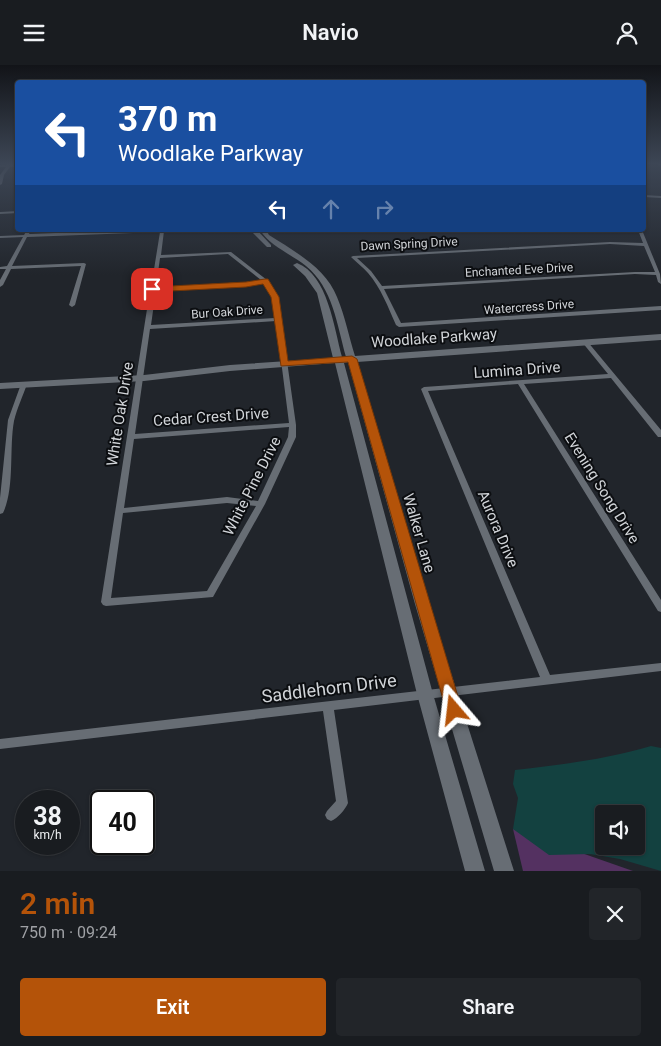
<!DOCTYPE html>
<html lang="en">
<head>
<meta charset="utf-8">
<style>
	:root { --surface:#191c20; --page:#222529; --text:#f1f3f6; --muted:#9fa1a5; --line:#373a3e; --accent:#b45309 }
	body { margin:0; font-family:Roboto,sans-serif; background:var(--page); color:var(--text); height:100vh; display:flex; flex-direction:column; font-size:19px; white-space:nowrap }
	* { box-sizing:border-box; margin:0 }
	p { font-size:16px; color:var(--muted) }
	.icon { flex:none; width:28px; height:28px; fill:none; stroke:currentColor; stroke-width:2; stroke-linecap:round; stroke-linejoin:round }
	.map { position:relative; height:806px; overflow:hidden }
	.drawer { display:flex; flex-direction:column; background:var(--surface); flex:1 }
	.drawer>* { flex:none }
	.top-card { position:absolute; left:15px; top:15px; width:631px; height:152px; border-radius:5px; box-shadow:0 1px 4px #0004,0 0 0 1px var(--line); background:#1a4fa0; color:#fff; overflow:hidden }
	.fabs { position:absolute; left:595px; top:740px; display:grid; gap:10px }
	.fabs a { display:grid; place-items:center; width:50px; height:50px; border-radius:5px; background:var(--surface); box-shadow:0 1px 4px #0004,0 0 0 1px var(--line); font-size:25px }
	.speed { position:absolute; left:15px; top:725px; display:flex; gap:10px; font-size:25px; font-weight:700; text-align:center }
	.speed>* { display:grid; place-content:center; width:65px; height:65px; border-radius:50%; background:var(--surface); box-shadow:0 1px 4px #0004,0 0 0 1px var(--line); line-height:1 }
	.speed small { font-size:12px; font-weight:400 }
	.speed .limit { border:2px solid #111; border-radius:8px; background:#fff; color:#111 }
	.pin { position:absolute; display:grid; place-items:center; width:42px; height:42px; color:#fff; margin:-21px; border-radius:10px; box-shadow:0 2px 8px #0006 }
	.me { position:absolute; width:55px; margin:-28px; rotate:343deg; stroke-linejoin:round; filter:drop-shadow(0 0 4px #0008) }
	.turn { display:flex; align-items:center; gap:18px; height:105px; padding:0 20px; font-size:22px }
	.turn .icon { width:65px; height:65px; stroke-width:2.5 }
	.turn b { display:block; font-size:35px; line-height:42px }
	.lanes { display:flex; align-items:center; height:48px; padding:0 20px; background:#0003; justify-content:center; gap:25px; direction:ltr }
	.lanes .off { opacity:.35 }
	.round { display:grid; place-items:center; flex:none; width:52px; height:52px; border-radius:5px; background:var(--page) }
	.head { display:flex; align-items:center; justify-content:space-between; height:85px; padding:0 20px }
	h1 { font-size:30px; font-weight:600; line-height:38px; color:var(--accent) }
	.button { display:flex; gap:10px; margin-top:auto; padding:10px 20px }
	.button a { flex:1; height:58px; border-radius:5px; background:var(--accent); color:#fff; font-size:20px; font-weight:600; line-height:58px; text-align:center }
	.button a+a { background:var(--page); color:var(--text) }
	header { display:flex; justify-content:space-between; align-items:center; height:65px; padding:0 20px; background:var(--surface); font-size:22px; font-weight:600 }
	.map>svg:first-child { display:block }
	.green { fill:#543161 }
	.water { fill:#134140; fill-rule:evenodd }
	.lines { fill:none; stroke-linecap:round; stroke-linejoin:round }
	.street { fill:#676d74; fill-rule:evenodd }
	.secondary { fill:#676d74; fill-rule:evenodd }
	.route { fill:#b45309; stroke:#753606 }
	.labels { text-anchor:middle; dominant-baseline:central; stroke-width:4; stroke-linejoin:round; paint-order:stroke }
	.far-street-label { font-size:12px; fill:#d1d4d8; stroke:#0c0e11 }
	.street-label { font-size:15px; fill:#d1d4d8; stroke:#0c0e11 }
	.near-street-label { font-size:18px; fill:#d1d4d8; stroke:#0c0e11 }
</style>
</head>
<body>
<header><svg class="icon" aria-label="menu" viewBox="0 0 24 24"><path d="M4 6h16M4 12h16M4 18h16"/></svg>Navio<svg class="icon" aria-label="person" viewBox="0 0 24 24"><circle cx="12" cy="8" r="4"/><path d="M4 21q1-7 8-7t8 7"/></svg></header>
<div class="map">
<svg width="661" height="806" viewBox="0 0 661 806">
	<rect width="100%" height="100%" fill="#21252b"/>
	<path class="green" d="M513,764l120,42h-110z"/>
	<path class="water" d="M651,681l10,2v123l-41,-12 -30,-5 -41,1 -36,-26 5,-31 -5,-14 2,-14c46,-5 92,-11 136,-24zM604,749h32v32h-32z"/>
	<g class="lines">
		<path class="street" d="M655,98l6,1v2l-5,-2z
			M9,99h9v2l-8,1 -6,8 -2,9 -2,1v-10l6,-8h-6v-2z
			M644,130l17,1v2l-17,-1z
			M18,146v2l-18,1v-2z
			M27,165h4l-2,4 107,-4h34l-6,1 -3,24 70,-3 36,28 11,17 18,128v12l-31,67 -52,93 -107,9 -3,-1 -2,-3 49,-312 -1,-1 2,-1 9,-56 -133,5 -15,29 72,-3 2,1 -11,41 -3,2 -3,-2 12,-39 -70,3 -8,16 -3,2v-7l6,-11h-6v-2l7,-1 16,-29 -23,1v-2l24,-1zM228,189l33,26 -15,2 -90,5 4,-29zM264,218l8,14 3,21 -124,7 5,-35 90,-4zM276,256l13,102 -154,11 15,-105zM289,362l-1,10 -30,64 -31,-4 -103,11 10,-69zM227,438l29,3 -49,85 -96,7 12,-85z
			M638,165h4l18,44 1,10 -3,-2 -2,-7 -21,-1 -251,15 17,34 260,-17v4l-262,17 -3,-2c-8,-18 -15,-37 -28,-52 -5,-6 -12,-11 -17,-16l2,-1 257,-14 33,1zM610,179l34,2 11,26h-20l-253,14 -11,-15 -14,-13z
			M585,275l2,1 74,89v7h-3l-47,-59 -87,6 137,216v12l-3,-1 -140,-227 -90,7 122,284 111,-12v8l-327,39 14,93c-3,7 -10,15 -17,18l-4,-2 -2,-4 2,-4 9,-10 -13,-90 -323,38v-10l540,-62 -119,-288 3,-2 184,-13 -26,-32z
			M24,317l3,2c-4,12 -10,24 -13,37 -5,27 1,67 -11,92l-3,1v-16l8,-78 13,-36z"/>
		<path class="secondary" d="M250,165h7l14,15v2h-4z
			M260,165h6l3,5c25,16 57,33 68,62 8,19 12,40 18,59l306,-22v6l-304,22 72,242 85,267h-20l-79,-267 -67,-242 -4,1 89,331 52,177h-20l-48,-177 -82,-331 -105,8 -86,10 -144,8v-6l144,-8 86,-10 103,-7 -16,-65 -12,-17 -12,-11 4,-2c31,12 37,65 45,94h4c-9,-32 -13,-69 -40,-91 -15,-12 -36,-20 -46,-36z"/>
	</g>
	<linearGradient id="sky" x2="0" y2="1"><stop stop-color="#121418"/><stop offset="0.47" stop-color="#3d4655"/><stop offset="1" stop-color="#3d4655" stop-opacity="0"/></linearGradient>
	<rect width="661" height="210" fill="url(#sky)"/>
	<path class="route" d="M265,214h3l11,18 9,64 64,-5 5,3 105,351 -2,5 -6,2 -5,-2 -3,-5 -98,-348 -67,4 -10,-69 -8,-13 -17,3 -94,5 -4,-3 4,-2 94,-5z"/>
	<g class="labels">
		<g class="far-street-label">
			<text transform="translate(409 179) rotate(-3)">Dawn Spring Drive</text>
			<text transform="translate(519 205) rotate(-3)">Enchanted Eve Drive</text>
			<text transform="translate(529 242) rotate(-4)">Watercress Drive</text>
			<text transform="translate(227 247) rotate(-4)">Bur Oak Drive</text>
		</g>
		<g class="street-label">
			<text transform="translate(434 273) rotate(-4)">Woodlake Parkway</text>
			<text transform="translate(517 305) rotate(-4)">Lumina Drive</text>
			<text transform="translate(120 349) rotate(-81)">White Oak Drive</text>
			<text transform="translate(211 352) rotate(-4)">Cedar Crest Drive</text>
			<text transform="translate(252 421) rotate(-63)">White Pine Drive</text>
			<text transform="translate(602 423) rotate(58)">Evening Song Drive</text>
			<text transform="translate(498 464) rotate(67)">Aurora Drive</text>
			<text transform="translate(419 468) rotate(74)">Walker Lane</text>
		</g>
		<g class="near-street-label">
			<text transform="translate(329 623) rotate(-7)">Saddlehorn Drive</text>
		</g>
	</g>
</svg>
<div class="fabs">
<a><svg class="icon" aria-label="sound" viewBox="0 0 24 24"><path d="M4 9h4l5-4v14l-5-4H4zM17 9q2 3 0 6"/></svg></a>
</div>
<div class="speed"><div>38<small>km/h</small></div><div class="limit">40</div></div>
<div class="pin" style="left:152px;top:224px;background:#d93025"><svg class="icon" aria-label="arrive" viewBox="0 0 24 24"><path d="M6 21V4h12l-3 4 3 4H6"/></svg></div>
<svg class="me" style="left:454px;top:645px" viewBox="-20 -20 40 40"><path d="M0-17L14 15 0 8-14 15z" fill="#b45309" stroke="#fff" stroke-width="4"/></svg>
<div class="top-card">
<div class="turn"><svg class="icon" aria-label="left" viewBox="0 0 24 24"><path d="M17 20v-9H6M10 6l-5 5 5 5"/></svg><div><b>370 m</b>Woodlake Parkway</div></div>
<div class="lanes"><svg class="icon" aria-label="left" viewBox="0 0 24 24"><path d="M17 20v-9H6M10 6l-5 5 5 5"/></svg><svg class="icon off" aria-label="ahead" viewBox="0 0 24 24"><path d="M12 20V5M6 11l6-6 6 6"/></svg><svg class="icon off" aria-label="right" viewBox="0 0 24 24"><path d="M7 20v-9h11M14 6l5 5-5 5"/></svg></div>
</div>
</div>
<section class="drawer">
<div class="head"><div><h1>2 min</h1><p>750 m · 09:24</p></div><a class="round"><svg class="icon" aria-label="close" viewBox="0 0 24 24"><path d="M6 6l12 12M18 6L6 18"/></svg></a></div>
<div class="button"><a>Exit</a><a>Share</a></div>
</section>
</body>
</html>
